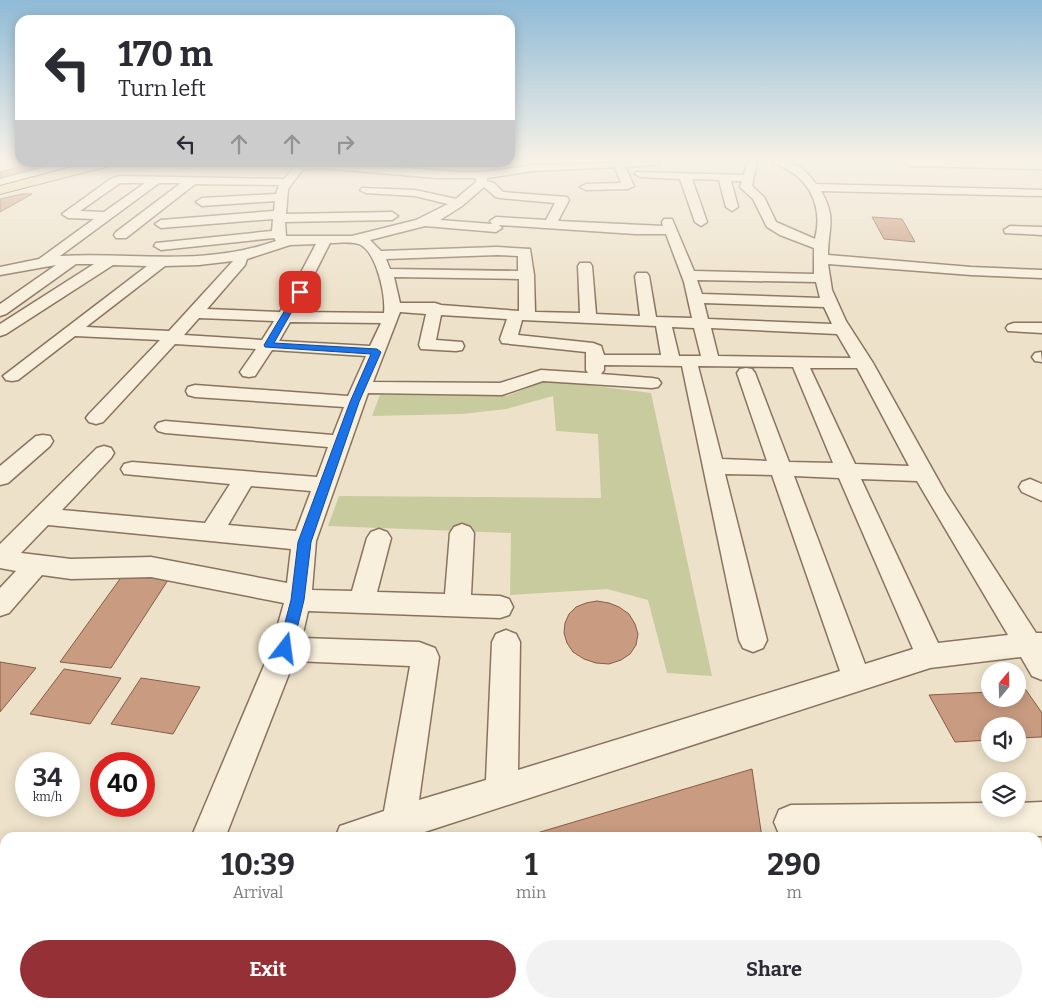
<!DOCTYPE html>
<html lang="en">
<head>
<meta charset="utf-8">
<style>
	:root { --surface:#fff; --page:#f2f2f3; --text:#2b2b33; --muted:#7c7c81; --accent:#953136 }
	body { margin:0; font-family:Bitter,serif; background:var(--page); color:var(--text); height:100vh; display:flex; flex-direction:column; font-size:19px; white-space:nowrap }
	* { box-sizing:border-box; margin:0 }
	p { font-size:16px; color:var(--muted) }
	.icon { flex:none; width:28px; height:28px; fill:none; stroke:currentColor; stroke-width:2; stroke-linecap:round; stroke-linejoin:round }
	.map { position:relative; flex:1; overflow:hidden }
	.side { position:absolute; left:0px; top:832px; width:1042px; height:176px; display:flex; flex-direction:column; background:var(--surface); border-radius:15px 15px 0 0; box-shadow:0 2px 12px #0003 }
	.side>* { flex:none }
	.top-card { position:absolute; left:15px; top:15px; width:500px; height:152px; border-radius:15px; box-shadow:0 2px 12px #0003; background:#fff; color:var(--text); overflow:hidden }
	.needle { width:32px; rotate:19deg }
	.buttons { position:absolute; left:981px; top:662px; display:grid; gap:10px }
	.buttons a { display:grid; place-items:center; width:45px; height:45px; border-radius:50%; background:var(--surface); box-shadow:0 2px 12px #0003; font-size:25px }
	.speed { position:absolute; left:15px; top:752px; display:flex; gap:10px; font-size:25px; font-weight:700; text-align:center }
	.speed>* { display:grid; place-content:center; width:65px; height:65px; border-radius:50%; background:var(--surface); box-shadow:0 2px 12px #0003; line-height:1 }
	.speed small { font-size:12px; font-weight:400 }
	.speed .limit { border:8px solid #d22; background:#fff; color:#111 }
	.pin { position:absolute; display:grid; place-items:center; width:42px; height:42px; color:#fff; margin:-21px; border-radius:10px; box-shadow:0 2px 8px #0006 }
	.me { position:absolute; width:55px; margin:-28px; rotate:15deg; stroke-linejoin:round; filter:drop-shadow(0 0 4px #0008) }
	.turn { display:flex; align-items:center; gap:18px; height:105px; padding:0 20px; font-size:22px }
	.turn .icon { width:65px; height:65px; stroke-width:2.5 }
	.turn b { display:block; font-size:35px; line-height:42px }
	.lanes { display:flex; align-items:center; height:48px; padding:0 20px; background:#0003; justify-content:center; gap:25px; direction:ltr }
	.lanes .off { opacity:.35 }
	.eta { display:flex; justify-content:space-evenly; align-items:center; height:85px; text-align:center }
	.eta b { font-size:30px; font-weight:700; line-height:35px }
	.button { display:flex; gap:10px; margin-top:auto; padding:10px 20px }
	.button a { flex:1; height:58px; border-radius:30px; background:var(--accent); color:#fff; font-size:20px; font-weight:700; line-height:58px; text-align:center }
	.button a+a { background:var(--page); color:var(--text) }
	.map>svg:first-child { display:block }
	.green { fill:#c8cb9d }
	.building { fill:#c99c81; stroke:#875d45 }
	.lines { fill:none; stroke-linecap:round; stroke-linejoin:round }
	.minor-casing { stroke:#89735f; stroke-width:3 }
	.major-casing { stroke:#574232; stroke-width:2 }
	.minor { fill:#f8efdd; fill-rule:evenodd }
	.major { fill:#edd4a4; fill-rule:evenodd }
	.route { fill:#1a73e8; stroke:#114b97 }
</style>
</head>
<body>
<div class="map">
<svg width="1042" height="1008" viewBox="0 0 1042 1008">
	<rect width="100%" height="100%" fill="#ede1c9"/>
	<path class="green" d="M547,380l104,13 61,283 -45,-3 -19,-73 -41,-11 -97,6 1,-62 -183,-7 11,-30 262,2 -3,-64 -42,-3 -3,-35 -47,13 -44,5 -90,2 8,-21 127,1z"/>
	<path class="building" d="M39,162h25l-64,16v-6z
		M22,194h10l-32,18v-13z
		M872,217l30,2 13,23 -31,-3z
		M125,572l45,5 -59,91 -51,-6z
		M597,601l12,2 10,4 10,7 6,10 3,10 -2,11 -6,9 -9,6 -12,4 -13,-1 -12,-4 -11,-7 -6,-9 -3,-10 1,-10 4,-9 7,-7 10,-4z
		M0,662l36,6 -36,44z
		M64,669l57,9 -31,46 -60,-10z
		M141,678l59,9 -27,47 -62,-10z
		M1018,690h8l16,23v24l-24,1v-12h-28v14l-35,2 -26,-47 61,-3v7h28z
		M752,769l10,69h-225v-5z
		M213,1004h161v4h-163z
		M548,1004h90v4h-91z
		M714,1004h91v4h-90z"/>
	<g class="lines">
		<defs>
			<path id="minor" d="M65,162h20l-85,23v-6z
				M286,162l58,1 116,9h23l50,-7 127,-3 -5,3 -30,2 9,19 -6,3 -42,1 -6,-3 6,-3 35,-1 -6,-16 -82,4 -46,7v3l7,2 9,9 64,5 2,3 -11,21 105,5 -1,-4 2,-3h8l22,52 120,3v-26l-34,-13 -13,-8 -14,-28 -13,-12 2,-6h-11l7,26 -6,4 -6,-4 -7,-27 -27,-1 15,43 -6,4 -6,-4 -15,-43 -40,-2 -5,-3 1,-2 108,3 3,-13h10l-5,24 12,11 12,25 39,17c7,-27 -1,-53 -25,-68 -5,-4 -12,-5 -17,-9 22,0 30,4 43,22l226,6v6l-221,-5c16,28 7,36 7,64l143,12 71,3v8l-71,-3 -143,-11 4,26 14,31 27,42 72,129 91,141h6v47l-10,-4 -11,-19 -91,11 -524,170h-71l5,-12 44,-15 26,-145 -116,-5 -69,177h-34l80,-189 13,-46 -133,-26 -80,2 -29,-4 -33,38 -9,3v-28l16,-17 -16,-3v-24l97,-96 7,-2 7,2 3,5 -3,5 -49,52 143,13 25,-39 -106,-10 -3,-5 3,-5 8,-2 185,15 11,-30 -163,-14 -7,-2 -3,-4 3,-4 7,-2 168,14 11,-28 -149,-10 -7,-2 -2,-4 2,-4 7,-2 153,11 18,-40 -94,-6 -17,26 -6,1 -6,-1 -3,-4 16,-23 -81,-5 -72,78 -7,2 -7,-2 -3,-4 3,-4 71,-74 -85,-4 -57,44 -6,1 -6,-1 -3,-4 144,-110 -34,-1 -107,69 -6,2v-12l94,-60h-18l-70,50 -6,2v-12l56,-39 -56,10v-8l39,-8 55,-40 -26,-1 -6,-4 50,-36 9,-2 163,3 9,-10zM321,168l116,10h39v4l-20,17 -41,-9 -53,-2 -2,2 6,3 49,3 33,8 -32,16 -64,16h-66l-1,-14 107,-2 6,-4 -6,-4 -106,2 2,-25 15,-20zM120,183h25l-41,29 -24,-1zM159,183h22l-65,49 -2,3 2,3h10l69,-54 84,1 -3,9 -74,4 -6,4 6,4 73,-5 -1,10 -113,9 -6,4 6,4 112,-9 -1,12 -116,12 -2,3 7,4 113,-12 2,3c-74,26 -141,11 -216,15zM484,187l12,10 4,1 55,5 -9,17 -50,-3 -6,4 2,3 -52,-4 22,-14zM499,225l136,9h31l18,48 8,36 -36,-1 -7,-41 -2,-3h-10l-2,3 5,40 -44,-2 -4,-48 -2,-3h-10l-2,3 2,47 -45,-1 -1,-37 -4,-26 -33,-2 -116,4 -11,-11 55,-14 71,6 6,-4zM330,243c9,0 23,-2 31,2 16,9 25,51 23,68l-89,-1zM316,244l-36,68 -73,-3 38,-44 2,-6 43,-14zM497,255l21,1v15l-128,-2 -4,-10zM233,261l-64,70 -83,-4 79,-61 34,-1zM394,277l125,2v32l-78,-6 -6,-2h-35zM697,280l119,2 4,16 -118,-4zM704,303l120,4 8,17 -124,-5zM400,312l26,2 -7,31 2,4 35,2 6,-1 2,-4 -2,-4 -26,-2 5,-25 66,4 -7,20 2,4 84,9v18l2,3 -47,-3 -41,13 -127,-1zM199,318l75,3 -12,19 -78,-5zM522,320l134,6 5,29h-57l-3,-9 -8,-3 -75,-8zM290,322l91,1 -11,23 -91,-5zM672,327l22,1 7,28h-22zM711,328l126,6 14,24 -133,-2zM604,365l78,1 57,274 4,8 10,4 10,-4 4,-8 -42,-166 47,1 68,196 -322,99 2,-128 -4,-8 -10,-4 -10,4 -4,8 -6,138 -67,20 20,-143 -4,-9 -16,-6 -117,-4 6,-27 192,7 9,-3 4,-8 -4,-8 -9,-3 -29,-1 3,-62 -4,-6 -8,-3 -8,3 -4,6 -5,61 -68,-2 14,-54 -4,-6 -8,-3 -8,3 -4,6 -15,53 -40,-1 4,-49 52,-148 134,2 41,-14 109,7 6,-1 3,-4 -3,-4 -6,-1 -51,-4 3,-4zM698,366l95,1 40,96 -44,-1 -34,-89 -3,-4 -6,-1 -6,1 -3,4 30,88 -45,-2zM810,368h47l52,98 -54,-2zM794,476l45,2 74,171 -48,15zM861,479l56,2 91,154 -70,8zM251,486l60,5 -15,40 -68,-6zM48,525l243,24 -4,34 -136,-26 -80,2 -50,-6z
				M907,162l135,1v6l-130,-3 -4,-1z
				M1010,226l32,1v8l-37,-2 -1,-3z
				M1014,323h28v10l-34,-2 -2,-3 2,-3z
				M1041,352l1,10 -7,-1 -3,-4 3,-4z
				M43,435l7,1 3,5 -3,5 -42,37 -8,2v-19l36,-30z
				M1030,479l12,5v17l-20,-9 -3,-5 3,-5z
				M1042,802v34l-254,2 -9,-4 -5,-12 5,-12 12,-5 199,-2v6h28v-6z
				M5,932v38l-5,2v-38z
				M1038,950h4v38h-4z
				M117,1004h40l-2,4h-40z"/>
			<path id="major" d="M91,162h23l-1,3 -113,29v-8z"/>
		</defs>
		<use href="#minor" class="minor-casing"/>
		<use href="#major" class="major-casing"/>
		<use href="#minor" class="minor"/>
		<use href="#major" class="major"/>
	</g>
	<linearGradient id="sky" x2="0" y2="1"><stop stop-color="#8fbad6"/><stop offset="0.53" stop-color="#f7f2e7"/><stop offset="1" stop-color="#f7f2e7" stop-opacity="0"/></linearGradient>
	<rect width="1042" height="303" fill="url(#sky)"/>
	<path class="route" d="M297,290l6,2 -29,51 103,6 4,3 -22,50 -48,140 -7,58 -12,49 -2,4 -5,2 -5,-2 -2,-4 13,-49 7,-58 52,-140 21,-48 -106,-7 -1,-2z"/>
</svg>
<div class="buttons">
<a><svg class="needle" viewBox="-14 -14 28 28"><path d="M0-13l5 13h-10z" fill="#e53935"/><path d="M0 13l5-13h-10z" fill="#7c7c81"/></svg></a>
<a><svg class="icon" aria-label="sound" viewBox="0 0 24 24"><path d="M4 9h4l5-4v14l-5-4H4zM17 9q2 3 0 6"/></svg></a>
<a><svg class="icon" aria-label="layers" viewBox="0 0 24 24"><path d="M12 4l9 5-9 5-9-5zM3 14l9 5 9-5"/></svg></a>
</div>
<div class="speed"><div>34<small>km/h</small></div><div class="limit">40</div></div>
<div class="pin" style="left:300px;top:292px;background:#d93025"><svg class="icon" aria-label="arrive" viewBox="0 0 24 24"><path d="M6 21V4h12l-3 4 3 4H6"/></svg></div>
<svg class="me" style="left:285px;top:649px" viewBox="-20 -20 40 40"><circle r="19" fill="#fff"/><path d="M0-13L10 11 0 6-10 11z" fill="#1a73e8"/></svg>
<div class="top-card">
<div class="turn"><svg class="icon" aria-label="left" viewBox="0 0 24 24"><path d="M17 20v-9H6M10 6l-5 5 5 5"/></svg><div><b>170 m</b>Turn left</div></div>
<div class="lanes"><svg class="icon" aria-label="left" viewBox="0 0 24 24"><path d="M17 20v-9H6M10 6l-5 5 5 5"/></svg><svg class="icon off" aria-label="ahead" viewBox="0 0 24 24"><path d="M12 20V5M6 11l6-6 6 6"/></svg><svg class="icon off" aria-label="ahead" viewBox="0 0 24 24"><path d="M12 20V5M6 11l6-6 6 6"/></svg><svg class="icon off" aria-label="right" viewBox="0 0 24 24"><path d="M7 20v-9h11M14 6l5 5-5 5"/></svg></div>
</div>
<section class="side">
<div class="eta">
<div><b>10:39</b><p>Arrival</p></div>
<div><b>1</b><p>min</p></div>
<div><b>290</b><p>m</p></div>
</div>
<div class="button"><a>Exit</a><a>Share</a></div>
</section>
</div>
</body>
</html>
